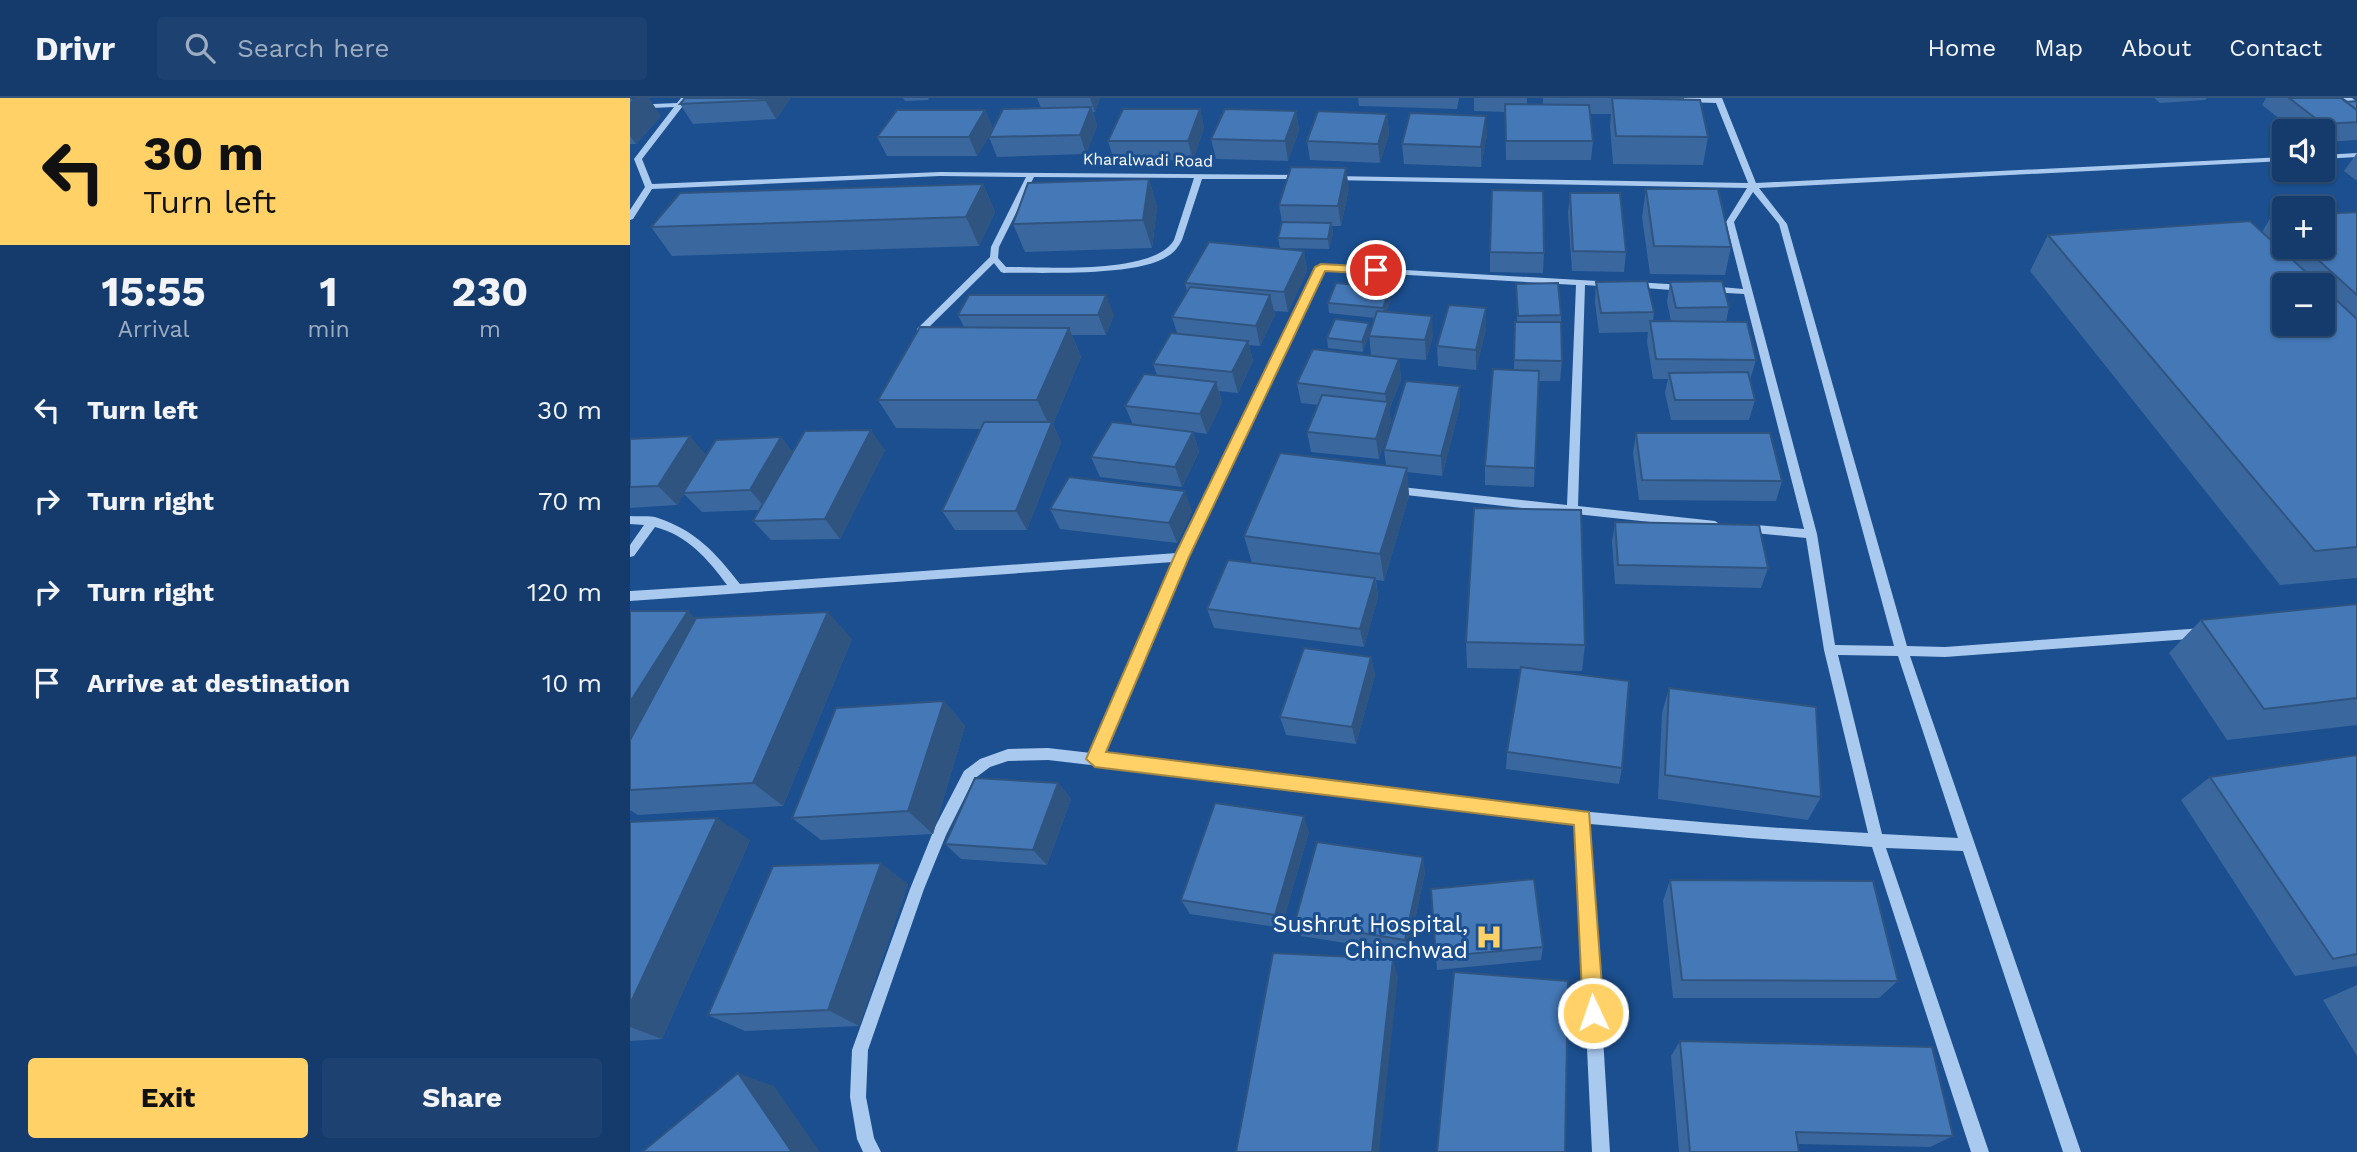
<!DOCTYPE html>
<html lang="en">
<head>
<meta charset="utf-8">
<style>
	:root { --surface:#143b6b; --page:#1d4271; --text:#f1f3f6; --muted:#9dadc1; --line:#33557e; --accent:#ffd166 }
	body { margin:0; font-family:"Work Sans",sans-serif; background:var(--page); color:var(--text); height:100vh; display:flex; flex-direction:column; font-size:26px; white-space:nowrap }
	* { box-sizing:border-box; margin:0 }
	p { font-size:23px; color:var(--muted) }
	.icon { flex:none; width:38px; height:38px; fill:none; stroke:currentColor; stroke-width:2; stroke-linecap:round; stroke-linejoin:round }
	.map { position:relative; flex:1; overflow:hidden }
	.sheet { display:flex; flex-direction:column; background:var(--surface); width:630px }
	.sheet>* { flex:none }
	.banner { background:#ffd166; color:#111; overflow:hidden }
	.fabs { position:absolute; left:1642px; top:21px; display:grid; gap:14px }
	.fabs a { display:grid; place-items:center; width:63px; height:63px; border-radius:7px; background:var(--surface); box-shadow:0 2px 5px #0004,0 0 0 2px var(--line); font-size:35px }
	.pin { position:absolute; display:grid; place-items:center; width:60px; height:60px; color:#fff; margin:-30px; border:4px solid #fff; border-radius:50%; box-shadow:0 2px 7px #0007 }
	.me { position:absolute; width:77px; margin:-38px; rotate:357deg; stroke-linejoin:round; filter:drop-shadow(0 0 5px #0008) }
	.turn { display:flex; align-items:center; gap:24px; height:147px; padding:0 28px; font-size:32px }
	.turn .icon { width:91px; height:91px; stroke-width:2.5 }
	.turn b { display:block; font-size:49px; line-height:60px }
	.eta { display:flex; justify-content:space-evenly; align-items:center; height:119px; text-align:center }
	.eta b { font-size:42px; font-weight:700; line-height:49px }
	.primary-button { display:flex; gap:14px; margin-top:auto; padding:14px 28px }
	.primary-button a { flex:1; height:80px; border-radius:7px; background:var(--accent); color:#111; font-size:28px; font-weight:700; line-height:80px; text-align:center }
	.primary-button a+a { background:var(--page); color:var(--text) }
	ul { padding:0; list-style:none }
	li { display:flex; align-items:center; gap:21px; height:91px; padding:0 28px }
	li div { flex:1 }
	li b { display:block; font-size:26px }
	li em { font-style:normal }
	header { display:flex; align-items:center; gap:42px; box-sizing:border-box; height:98px; padding:0 35px; background:var(--surface); border-bottom:2px solid var(--line) }
	header strong { font-size:33px }
	nav { display:flex; gap:38px; margin-inline-start:auto; font-size:24px }
	.search { width:490px; height:63px; background:var(--page); display:flex; align-items:center; gap:18px; box-sizing:border-box; padding:0 24px; border-radius:7px; color:var(--muted); font-size:26px }
	main { display:flex; flex:1; min-height:0 }
	.map>svg:first-child { display:block }
	.lines { fill:none; stroke-linecap:round; stroke-linejoin:round }
	.minor { fill:#a9c9ee; fill-rule:evenodd }
	.wall { fill:#3a679d; fill-rule:evenodd }
	.shaded-wall { fill:#305480 }
	.building { fill:#4478b7; stroke:#305480; stroke-width:2 }
	.route { fill:#ffd166; stroke:#a68842; stroke-width:2 }
	.labels { text-anchor:middle; dominant-baseline:central; stroke-width:6; stroke-linejoin:round; paint-order:stroke }
	.far-street-label { font-size:16px; fill:#fff; stroke:#1b4f8f }
	.near-poi-label { font-size:23px; fill:#fff; stroke:#1b4f8f; text-anchor:end }
</style>
</head>
<body>
<header>
<strong>Drivr</strong>
<div class="search"><svg class="icon" aria-label="search" viewBox="0 0 24 24"><circle cx="10" cy="10" r="6"/><path d="M15 15l6 6"/></svg>Search here</div>
<nav><a>Home</a><a>Map</a><a>About</a><a>Contact</a></nav>
</header>
<main>
<section class="sheet">
<div class="banner">
<div class="turn"><svg class="icon" aria-label="left" viewBox="0 0 24 24"><path d="M17 20v-9H6M10 6l-5 5 5 5"/></svg><div><b>30 m</b>Turn left</div></div>
</div>
<div class="eta">
<div><b>15:55</b><p>Arrival</p></div>
<div><b>1</b><p>min</p></div>
<div><b>230</b><p>m</p></div>
</div>
<ul>
<li><svg class="icon" aria-label="left" viewBox="0 0 24 24"><path d="M17 20v-9H6M10 6l-5 5 5 5"/></svg><div><b>Turn left</b></div><em>30 m</em></li>
<li><svg class="icon" aria-label="right" viewBox="0 0 24 24"><path d="M7 20v-9h11M14 6l5 5-5 5"/></svg><div><b>Turn right</b></div><em>70 m</em></li>
<li><svg class="icon" aria-label="right" viewBox="0 0 24 24"><path d="M7 20v-9h11M14 6l5 5-5 5"/></svg><div><b>Turn right</b></div><em>120 m</em></li>
<li><svg class="icon" aria-label="arrive" viewBox="0 0 24 24"><path d="M6 21V4h12l-3 4 3 4H6"/></svg><div><b>Arrive at destination</b></div><em>10 m</em></li>
</ul>
<div class="primary-button"><a>Exit</a><a>Share</a></div>
</section>
<div class="map">
<svg width="1727" height="1054" viewBox="0 0 1727 1054">
	<rect width="100%" height="100%" fill="#1b4f8f"/>
	<g class="lines">
		<path class="minor" d="M51,0h8l-47,61 10,25 288,-12 363,3 4,2 -4,2h-101l-20,61c-4,7 -7,12 -14,16 -31,21 -125,16 -164,17l-3,-1 -7,-9 -71,70h-6v-4l73,-72 1,-10 35,-70 -86,-1 -288,13 -19,30 -3,1v-10l15,-23 -11,-28 40,-52 -44,2v-4l47,-2zM404,79l160,1 -20,62c-20,35 -130,27 -168,27l-8,-9 1,-11z
			M1054,0h38l34,85 528,-26v4l-525,27 28,36 120,422 38,1 258,-19 4,1 2,4 -2,4 -4,1 -258,19 -35,-1 171,496h-18l-100,-301 -77,-3 103,304h-18l-99,-305 -123,-9 -159,-14 20,328h-18l-16,-330 -528,-62 -40,1 -18,6 -16,12 -28,56 -22,54 -56,161 -2,47 8,41 7,14h-18l-6,-13 -7,-42 2,-47 58,-161 25,-62 29,-56 16,-12 28,-10 40,-1 43,5 82,-191 -543,39v-10l97,-6c-19,-26 -40,-50 -72,-58l-21,29 -4,1v-12l14,-20 -14,-1v-8c9,1 20,-1 28,2 38,13 57,34 82,66l437,-31 141,-288 297,17v4l-3,1 -27,-2 -7,221 137,15 6,4 -6,4 -139,-15 -4,2 -5,-3 -179,-20 -1,-3 5,-4 175,19 9,-220 -252,-15 -137,287 -83,197c254,31 508,67 764,79l-44,-183 -18,-112 -62,-6 -6,-4 6,-4 60,5 -60,-235 -34,-2 -5,-3 5,-3 33,3 -17,-67 21,-34 -416,-8 -4,-2 4,-2 417,7 -32,-80 -31,-1 -4,-2zM1123,94l26,32 115,422 -59,-1 -18,-111 -83,-312zM1208,557l60,1 60,182 -76,-4z
			M1713,0h9l5,4v5z
			M1727,55v4l-35,2v-4z
			M1004,184l51,3 5,3 -5,3 -54,-4v-4z"/>
	</g>
	<path class="wall" d="M0,0l31,18 -25,28h-6z
		M55,0h104l1,1 -14,20 -83,5 -13,-20z
		M273,0h26l-1,2 -23,1z
		M407,0h63l-5,14h-2l4,14 -11,28 -89,3 -8,-20 52,-29z
		M728,0h101l-2,11 -98,-3z
		M844,0h53v6h16v-6h141v1l24,38 -5,28 -90,-1 -3,-38 1,-12h-21l3,27 -2,19h-85l-1,-48 -31,-1z
		M1524,0h53l-2,2 -45,3z
		M1636,0h75l5,4 11,-1v39l-35,2v-11h-27l-33,-26z
		M570,11l4,19 -11,32 -79,1 -6,-20z
		M355,12l8,19 -16,27h-90l-10,-19z
		M666,13l3,19 -11,31 -72,-2 -5,-20z
		M757,16l2,20 -9,29 -70,-3 -3,-19z
		M857,37l-6,32 -77,-3 -2,-20z
		M1727,55v28l-13,-10z
		M519,81l8,28 -5,41 -127,4 -12,-28z
		M353,86l12,28 -16,34 -307,10 -21,-29z
		M719,90l-8,38h-9l1,7 -4,16 -49,-1 -2,-10 4,-16 -3,-17z
		M1016,91l85,58 -6,28 -75,-1 -8,-57z
		M940,95l56,59 -2,20 -52,-1 -4,-58z
		M1727,114v366l-77,7 -250,-314 18,-36 214,-3 9,-15h13v30h38zM1654,187h38v39z
		M674,153l3,20 -19,41 -14,-1 1,4 -15,31 -11,-1 4,16 -15,32 -19,-2 3,11 -15,32 -14,-2 6,20 -17,35 -82,-10 -9,-20 42,-32 -8,-19 32,-31 -4,-11 24,-31 -5,-16 15,-25 -2,-9z
		M860,154l54,1 -1,20 -53,-1z
		M966,184l58,30 -1,9h18l-4,-19 3,-20 59,25 -3,15 30,38 -6,20 5,20 -6,20h-78l-6,-27 3,-14h-15l-6,-38 1,-9 -49,1 -4,-31z
		M886,186l45,31 1,46 -2,20h-22l-4,106 -49,-2v-19l29,-96 1,-48h2z
		M761,201l-5,13 47,24 -7,24 -55,-4 -2,-22 -6,18 -35,-4 -1,-10 43,-5 5,-15 -46,-5 -1,-10z
		M856,210v21l-10,41 -38,-4 -1,-20z
		M328,217h156l-8,20h-34l9,22 -28,67 8,18 -34,88h-72l-13,-19 39,-82 -85,-1 -18,-28 86,-73z
		M769,261l2,21 -12,30 2,12 -12,37 -68,-7 -4,-20 11,-27 -17,-2 -4,-20z
		M830,288v20l-18,70 -35,-4 2,24 -25,85 -8,-1 2,17 -14,50 -150,-19 -7,-19 45,-46 -8,-27 142,-71 -2,-15z
		M1006,335l146,48 -6,20 -137,-1 -6,-47z
		M151,339l12,16 92,-3 -45,89 -69,1 -18,-19 7,-11 -58,2 -18,-18 -7,11 -47,3v-69l77,16z
		M420,411l142,2 -15,32 -117,-14z
		M985,424l153,46 -7,20 -146,-4 -3,-42z
		M1727,506v121l-130,15 -58,-87 32,-33z
		M0,513l222,28 -69,167 -145,9 -8,-5z
		M836,544l119,3 -3,26 -42,-1 82,98 -3,16 -113,-15 1,-17 13,-83 -53,-1z
		M741,559l4,18 -19,69 -70,-9 -6,-18z
		M1039,590l152,109 -13,23 -150,-21 4,-86z
		M314,603l21,25 -32,108 -112,6 -29,-22z
		M1727,657v211l-62,10 -114,-176 29,-23z
		M428,685l13,16 -24,66 -86,-6 -16,-15z
		M0,724l120,18 -88,199 -32,2z
		M679,734l-28,96 -91,-14 -9,-14z
		M795,774l-17,81 -107,-17 -6,-14z
		M1040,782l228,101 -19,17h-206l-10,-97z
		M278,786l-49,142 -114,5 -37,-16z
		M913,849l-2,13 -104,10 -1,-13z
		M1727,887v71l-34,-56z
		M1050,943l273,95 -23,11 -132,-3 1,8h-120l-8,-96z"/>
	<path class="shaded-wall" d="M4,0h15l12,18 -25,28 -6,-8v-33z
		M137,0h22l1,1 -14,20 -11,-19z
		M460,0h10l-5,14z
		M461,9l6,19 -11,28 -6,-19z
		M570,11l4,19 -11,32 -5,-19z
		M355,12l8,19 -16,27 -8,-19z
		M666,13l3,19 -11,31 -3,-20z
		M757,16l2,20 -9,29 -2,-19z
		M856,18l1,19 -6,32v-20z
		M716,70l3,20 -8,38 -3,-20z
		M519,81l8,28 -5,41 -9,-28z
		M353,86l12,28 -16,34 -13,-29z
		M701,125l2,10 -4,16 -1,-10z
		M674,153l3,20 -19,41 -4,-20z
		M760,190l1,11 -7,19 -1,-10z
		M476,197l8,20 -8,20 -8,-20z
		M640,197l5,20 -15,31 -4,-20z
		M856,210v21l-10,41v-20z
		M802,218l1,20 -7,24 -1,-20z
		M739,225l1,10 -7,19 -1,-10z
		M439,230l12,29 -28,67 8,18 -34,88 -11,-19 34,-84 -13,-27z
		M618,243l5,20 -15,32 -6,-21z
		M769,261l2,21 -12,30 2,12 -12,37 -3,-20 11,-33 -2,-12z
		M586,284l6,20 -15,32 -7,-20z
		M830,288v20l-18,70 -1,-20z
		M241,332l14,20 -45,89 -15,-20z
		M563,334l6,20 -17,35 -7,-20z
		M60,338l17,20 -24,37 1,1 -7,11 -19,-19z
		M151,339l15,20 -29,53 -17,-20z
		M777,370l2,28 -25,85 -4,-27z
		M555,393l7,20 -15,32 -8,-20z
		M745,480l3,19 -14,50 -4,-18z
		M58,513l29,27 -87,144v-80z
		M198,514l24,27 -69,167 -30,-23z
		M741,559l4,18 -19,69 -4,-17z
		M314,603l21,25 -32,108 -25,-23z
		M428,685l13,16 -24,66 -14,-15z
		M674,718l5,16 -28,96 -6,-13z
		M87,720l33,22 -88,199 -32,-12v-23z
		M793,759l2,15 -17,81 -3,-13z
		M251,765l27,21 -49,142 -31,-16z
		M763,861l5,18 -19,175h-7z
		M108,975l36,13 46,66h-28z"/>
	<path class="building" d="M55,0h82l-2,2 -85,4z
		M982,0l88,2 8,37 -92,-1z
		M1659,0h52l16,12v12l-34,2z
		M1727,3v9l-11,-8z
		M875,6l84,1 4,36h-87z
		M461,9l-11,28 -91,2 14,-28z
		M493,11h77l-12,32h-80z
		M595,11l71,2 -11,30 -74,-2z
		M267,12h88l-16,27h-92z
		M688,13l69,3 -9,30 -71,-3z
		M780,15l76,3 -5,31 -79,-3z
		M661,69l55,1 -8,38 -59,-1z
		M519,81l-6,41 -130,4 15,-41z
		M353,86l-17,33 -315,10 29,-34z
		M1016,91h72l13,58 -77,-1z
		M862,92l51,1 1,62 -54,-1z
		M940,95h50l6,59 -53,-1z
		M1727,114v83l-53,-48h18v-33z
		M1641,119h13v12z
		M1620,123l70,64h-36v39h38v-37l35,32v228l-42,4 -267,-316z
		M652,124l49,1 -3,16 -50,-1z
		M579,144l95,9 -20,41 -99,-9z
		M1017,183l7,31 -53,1 -5,-31z
		M1092,183l7,26 -53,1 -6,-26z
		M706,185l54,5 -7,20 -55,-5z
		M928,185l3,32 -43,1 -2,-32z
		M560,189l80,8 -14,31 -84,-9z
		M339,197h137l-8,20h-140z
		M819,207l37,3 -10,42 -39,-4z
		M747,213l55,5 -7,24 -56,-4z
		M705,221l34,4 -7,19 -35,-4z
		M1020,223l97,1 9,38 -100,-1z
		M885,224h46l1,39 -48,-1z
		M290,229l149,1 -32,72h-159z
		M541,235l77,8 -16,31 -79,-8z
		M683,251l86,10 -14,35 -88,-11z
		M863,271l46,2 -4,97 -50,-2z
		M1118,274l7,28h-80l-6,-27z
		M514,276l72,8 -16,32 -75,-8z
		M776,283l54,5 -19,70 -57,-6z
		M692,297l66,7 -12,37 -69,-7z
		M354,324h68l-36,89h-74z
		M482,324l81,10 -18,35 -84,-10z
		M241,332l-46,89 -72,2 52,-90z
		M1006,335h134l12,48 -140,-1z
		M60,338l-32,50 -28,1v-48z
		M151,339l-31,53 -67,3 33,-53z
		M650,355l127,15 -27,86 -136,-18z
		M439,379l116,14 -16,32 -119,-14z
		M844,410l107,2 4,135 -119,-3z
		M985,424l144,3 9,43 -150,-3z
		M598,462l147,18 -15,51 -153,-20z
		M1727,506v94l-93,11 -63,-89z
		M0,513h58l-58,91z
		M198,514l-75,171 -123,7v-50l66,-122z
		M674,550l67,9 -19,70 -72,-10z
		M891,569l108,14 -7,87 -115,-16z
		M1039,590l147,19 5,90 -156,-22z
		M314,603l-36,110 -116,7 44,-110z
		M1727,657v199l-24,5 -123,-182z
		M345,680l83,5 -25,67 -88,-6z
		M585,705l89,13 -29,99 -94,-15z
		M87,720l-87,186v-182z
		M687,744l106,15 -18,83 -110,-18z
		M251,765l-53,147 -120,5 65,-149z
		M904,781l9,68 -107,10 -5,-68z
		M1040,782l203,1 25,100 -216,-1z
		M643,855l120,6 -21,193h-136z
		M824,874l114,9 -3,171h-128z
		M1050,943l252,6 21,89 -157,-4 3,20h-109z
		M108,975l54,79h-150z"/>
	<path class="route" d="M691,166l55,3 6,3 -6,4 -51,-3 -136,286 -83,195 483,60 15,201 -3,7 -8,3 -7,-3 -3,-7 -9,-188 -479,-58 -9,-8 88,-202 141,-290z"/>
	<defs>
		<symbol id="hospital-bare" viewBox="-9 -9 18 18"><path d="M-5-5h3v3.5h4V-5h3V5h-3V1.5h-4V5h-3Z" fill="#ffd166" stroke="#1b4f8f" stroke-width="2.5" paint-order="stroke"/></symbol>
	</defs>
	<g fill-rule="evenodd">
		<use href="#hospital-bare" x="840" y="820" width="38" height="38"/>
	</g>
	<g class="labels">
		<g class="far-street-label">
			<text transform="translate(518 62) rotate(1)">Kharalwadi Road</text>
		</g>
		<g class="near-poi-label">
			<text x="838" y="826">Sushrut Hospital,<tspan x="838" dy="26">Chinchwad</tspan></text>
		</g>
	</g>
</svg>
<div class="fabs">
<a><svg class="icon" aria-label="sound" viewBox="0 0 24 24"><path d="M4 9h4l5-4v14l-5-4H4zM17 9q2 3 0 6"/></svg></a>
<a>+</a>
<a>−</a>
</div>
<div class="pin" style="left:746px;top:172px;background:#d93025"><svg class="icon" aria-label="arrive" viewBox="0 0 24 24"><path d="M6 21V4h12l-3 4 3 4H6"/></svg></div>
<svg class="me" style="left:963px;top:915px" viewBox="-20 -20 40 40"><circle r="17" fill="#ffd166" stroke="#fff" stroke-width="3"/><path d="M0-11L8 9 0 5-8 9z" fill="#fff"/></svg>
</div>
</main>
</body>
</html>
